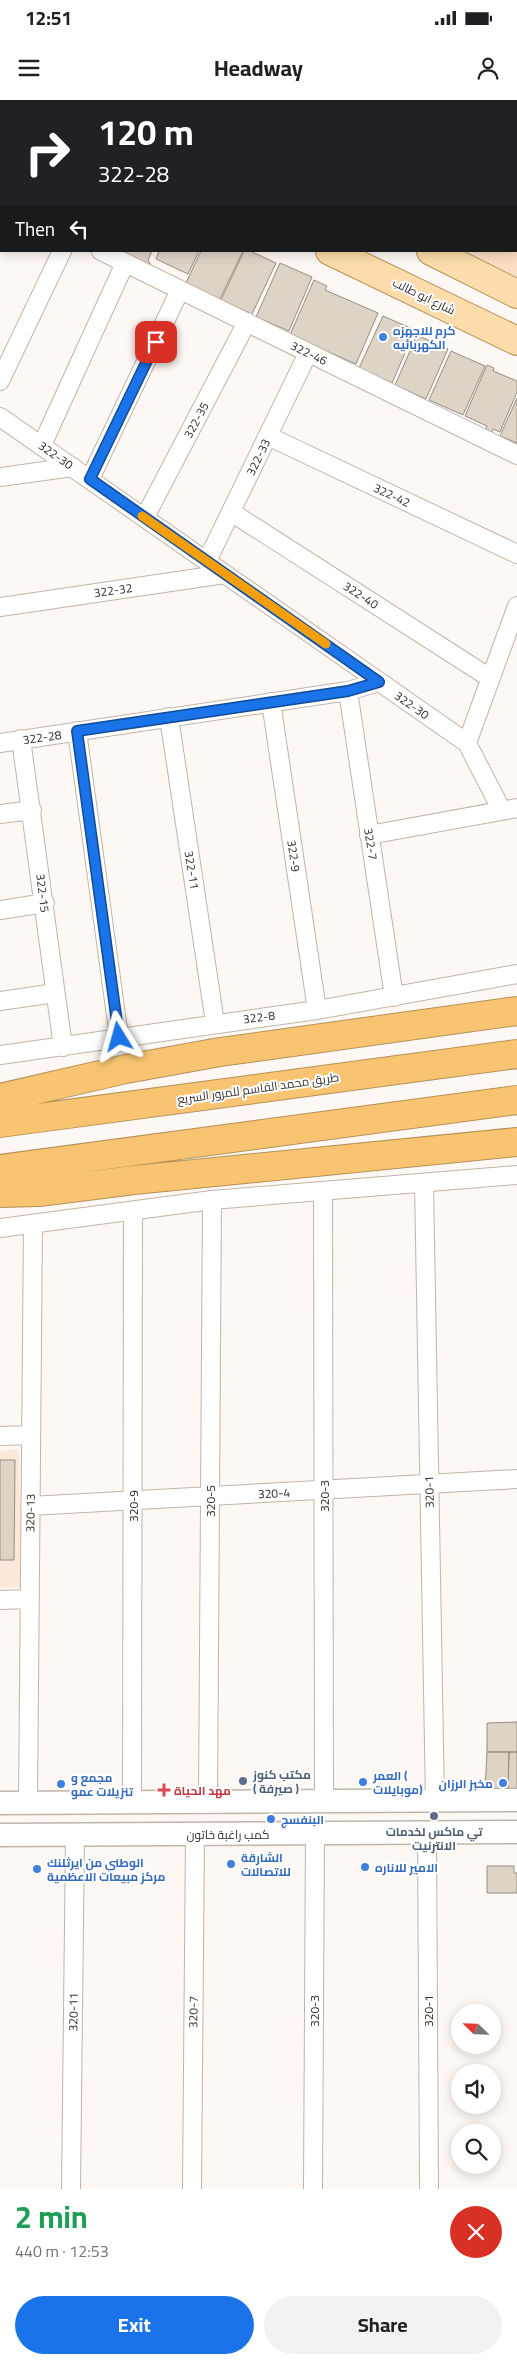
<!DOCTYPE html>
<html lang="en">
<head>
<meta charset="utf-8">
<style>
	:root { --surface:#fff; --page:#f2f2f2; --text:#202124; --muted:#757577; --accent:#1a73e8 }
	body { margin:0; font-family:Georgia,Cairo,serif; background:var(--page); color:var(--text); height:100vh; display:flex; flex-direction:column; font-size:19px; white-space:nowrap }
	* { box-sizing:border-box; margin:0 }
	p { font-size:16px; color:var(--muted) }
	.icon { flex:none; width:28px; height:28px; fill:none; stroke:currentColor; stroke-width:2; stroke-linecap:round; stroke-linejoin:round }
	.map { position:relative; height:2089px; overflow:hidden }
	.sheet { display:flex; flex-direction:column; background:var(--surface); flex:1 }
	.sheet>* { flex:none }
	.hud { position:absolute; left:0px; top:0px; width:518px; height:152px; box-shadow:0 2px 12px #0003; background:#202124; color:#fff; overflow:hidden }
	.needle { width:32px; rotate:293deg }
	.fabs { position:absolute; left:451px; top:1904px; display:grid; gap:10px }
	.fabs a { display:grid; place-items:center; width:50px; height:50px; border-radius:50%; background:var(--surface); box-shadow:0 2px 12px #0003; font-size:25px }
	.pin { position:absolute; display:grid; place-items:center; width:42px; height:42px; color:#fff; margin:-21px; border-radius:10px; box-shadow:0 2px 8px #0006 }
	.me { position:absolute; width:55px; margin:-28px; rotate:352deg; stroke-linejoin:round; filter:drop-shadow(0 0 4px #0008) }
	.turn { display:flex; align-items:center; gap:18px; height:105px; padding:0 15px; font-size:22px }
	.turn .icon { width:65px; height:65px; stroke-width:2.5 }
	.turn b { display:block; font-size:35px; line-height:42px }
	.then { display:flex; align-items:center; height:48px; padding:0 15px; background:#0003; gap:10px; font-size:19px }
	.round { display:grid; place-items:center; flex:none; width:52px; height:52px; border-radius:26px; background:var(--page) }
	.headline { display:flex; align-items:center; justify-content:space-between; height:85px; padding:0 15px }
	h1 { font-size:30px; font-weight:700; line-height:38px; color:#1e9e55 }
	.cta { display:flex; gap:10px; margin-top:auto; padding:10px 15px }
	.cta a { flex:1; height:58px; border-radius:30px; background:var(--accent); color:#fff; font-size:20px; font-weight:700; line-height:58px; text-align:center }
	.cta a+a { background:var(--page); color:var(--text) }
	.status { display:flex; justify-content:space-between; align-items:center; height:35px; padding:0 25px; background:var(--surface); direction:ltr }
	.status svg { height:14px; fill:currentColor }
	header { display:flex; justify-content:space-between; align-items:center; height:65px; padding:0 15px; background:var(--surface); font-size:22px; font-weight:700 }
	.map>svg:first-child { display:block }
	.built { fill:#fce8d8 }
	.green { fill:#fcdec4 }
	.building { fill:#ded3c7; stroke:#978d81 }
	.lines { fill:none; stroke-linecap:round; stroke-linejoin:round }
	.minor-casing { stroke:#c0b4a9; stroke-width:20 }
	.tertiary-casing { stroke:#c0b4a9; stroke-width:25 }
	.primary-casing { stroke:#b49159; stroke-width:30 }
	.motorway-casing { stroke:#b49159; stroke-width:30 }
	.minor { stroke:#fff; stroke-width:18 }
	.tertiary { stroke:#fff; stroke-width:22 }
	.primary { stroke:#fbdcaa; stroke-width:28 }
	.motorway { stroke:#f8c471; stroke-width:28 }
	.route-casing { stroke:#114b97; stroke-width:12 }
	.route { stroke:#1a73e8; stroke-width:9 }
	.slow { stroke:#f59e0b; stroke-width:9 }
	.shop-dot { fill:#3f7fe0; stroke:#fff; stroke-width:2 }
	.service-dot { fill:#5c6f8a; stroke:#fff; stroke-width:2 }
	.health-dot { fill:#e0444e; stroke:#fff; stroke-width:2 }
	.labels { text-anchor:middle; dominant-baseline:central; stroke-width:4; stroke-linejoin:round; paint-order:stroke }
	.street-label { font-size:12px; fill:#36312d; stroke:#fff }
	.shop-label { font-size:12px; font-weight:bold; fill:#366cbe; stroke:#fff; text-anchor:start }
	.service-label { font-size:12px; font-weight:bold; fill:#4e5e75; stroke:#fff; text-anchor:start }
	.health-label { font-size:12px; font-weight:bold; fill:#be3a42; stroke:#fff; text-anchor:start }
</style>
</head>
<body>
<div class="status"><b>12:51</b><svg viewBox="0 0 49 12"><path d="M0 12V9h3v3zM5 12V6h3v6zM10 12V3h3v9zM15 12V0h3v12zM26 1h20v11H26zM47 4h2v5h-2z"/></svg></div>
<header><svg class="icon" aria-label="menu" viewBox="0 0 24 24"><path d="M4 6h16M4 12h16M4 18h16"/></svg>Headway<svg class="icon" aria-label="person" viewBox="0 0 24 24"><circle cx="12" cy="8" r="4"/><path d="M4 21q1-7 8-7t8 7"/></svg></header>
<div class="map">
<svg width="517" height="2089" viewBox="0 0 517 2089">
	<rect width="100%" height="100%" fill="#fef8f4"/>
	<path class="built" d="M16,1349l3,5 3,128 -3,5 -19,1v-137z"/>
	<path class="green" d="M155,0h253l5,1h-255z
		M517,27v150l-53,-26h52z"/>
	<path class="building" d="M119,151h33l-4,9 4,7z
		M159,151h40l-11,23 -32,-15z
		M201,151h42l-25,52 -34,-16z
		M244,151h6l26,12 -24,51 -31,-14z
		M280,163l32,14 -23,54 -33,-14z
		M314,180l13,6 -2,4 53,23 -22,51 -66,-29z
		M383,216l32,14 -23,53 -33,-15z
		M417,235l31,14 -22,50 -31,-14z
		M451,251l34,15 -22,49 -34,-15z
		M487,265l7,3 -1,3 24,10v11l-17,40 -7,-3 -2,6 -7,-2 3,-7 -22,-10z
		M517,298v45l-17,-7z
		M0,1360h15l-1,100h-14z
		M517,1622v30h-30v-29z
		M487,1652h22l-1,40 -23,-1z
		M509,1652h8v39l-9,1z
		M487,1766h27v7h3v20h-30z"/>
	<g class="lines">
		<defs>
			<path id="minor" d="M0,102h1
				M0,141l1,-2
				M101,151l416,204
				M0,281l62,-130
				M0,317l467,326 35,68
				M268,336l249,118
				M42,345l83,-182
				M0,377l73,-10
				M90,379l90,-189
				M231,412l259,166
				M145,417l102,-195
				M207,461l101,-208
				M0,507l225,-33
				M348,591l46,306
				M271,602l46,308
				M169,617l46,306
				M77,631l42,306
				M21,639l42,308
				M0,643l348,-52 31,-9
				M467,643l50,-137
				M0,714l32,-4
				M369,735l148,-27
				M0,810l45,-7
				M0,901l55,-8
				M0,955l317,-45 200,-36
				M424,1083l11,618
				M323,1091l1,610
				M0,1128l212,-28 305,-25
				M0,1336l31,-1
				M30,1406l487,-27
				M0,1500l29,-1
				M132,1702l1,-591
				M208,1702l4,-602
				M28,1703l5,-579
				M427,1733l2,356
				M71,2089l4,-354
				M192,2089l3,-355
				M313,2089l2,-356"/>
			<path id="tertiary" d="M0,1703l517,-3
				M0,1735l517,-3"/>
			<path id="primary" d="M14,0l3,1
				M129,0l3,1
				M330,151l187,90
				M431,151l86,43"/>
			<path id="motorway" d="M0,998l126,-29 94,-17 297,-41
				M0,1023l517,-69
				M0,1069l517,-69
				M0,1093l39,-1 95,-12 383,-38"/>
		</defs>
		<use href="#minor" class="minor-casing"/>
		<use href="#tertiary" class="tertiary-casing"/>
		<use href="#primary" class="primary-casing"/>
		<use href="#motorway" class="motorway-casing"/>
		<use href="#minor" class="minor"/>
		<use href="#tertiary" class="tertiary"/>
		<use href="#primary" class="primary"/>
		<use href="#motorway" class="motorway"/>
	</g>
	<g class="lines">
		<defs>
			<path id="route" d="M119,937l-42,-306 271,-40 31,-9 -289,-203 66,-137"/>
		</defs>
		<use href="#route" class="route-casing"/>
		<use href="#route" class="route"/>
		<path class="slow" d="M142,416l184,128"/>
	</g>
	<g class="shop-dot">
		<circle cx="383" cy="237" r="5"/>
		<circle cx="363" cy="1682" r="5"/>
		<circle cx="503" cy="1683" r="5"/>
		<circle cx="61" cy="1684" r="5"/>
		<circle cx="271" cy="1719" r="5"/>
		<circle cx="231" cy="1764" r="5"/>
		<circle cx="365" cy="1767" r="5"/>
		<circle cx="37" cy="1769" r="5"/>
	</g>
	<g class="service-dot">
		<circle cx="243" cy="1681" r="5"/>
		<circle cx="434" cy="1716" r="5"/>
	</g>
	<path class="health-dot" d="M161.5 1682.5h5v5h5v5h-5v5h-5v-5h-5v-5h5z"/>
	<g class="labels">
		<g class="street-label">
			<text transform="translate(424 196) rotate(26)">شارع ابو طالب</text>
			<text transform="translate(309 253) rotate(26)">322-46</text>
			<text transform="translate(196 320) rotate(-62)">322-35</text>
			<text transform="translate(56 355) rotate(35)">322-30</text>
			<text transform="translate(258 357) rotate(-64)">322-33</text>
			<text transform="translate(392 395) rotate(25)">322-42</text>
			<text transform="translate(113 490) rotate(-8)">322-32</text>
			<text transform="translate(361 495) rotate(33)">322-40</text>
			<text transform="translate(412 605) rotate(35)">322-30</text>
			<text transform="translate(42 637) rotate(-8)">322-28</text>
			<text transform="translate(371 744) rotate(81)">322-7</text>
			<text transform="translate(294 756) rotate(82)">322-9</text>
			<text transform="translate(192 770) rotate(81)">322-11</text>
			<text transform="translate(43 793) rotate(83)">322-15</text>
			<text transform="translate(259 917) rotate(-7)">322-8</text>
			<text transform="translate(258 988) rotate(-8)">طريق محمد القاسم للمرور السريع</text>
			<text transform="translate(429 1392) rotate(-91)">320-1</text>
			<text transform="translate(274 1393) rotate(-3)">320-4</text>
			<text transform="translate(324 1396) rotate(-90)">320-3</text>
			<text transform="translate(210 1401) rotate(-90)">320-5</text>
			<text transform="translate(133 1406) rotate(-90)">320-9</text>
			<text transform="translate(30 1413) rotate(-89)">320-13</text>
			<text x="228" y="1734">كمب راغبة خاتون</text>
			<text transform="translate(314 1911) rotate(-90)">320-3</text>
			<text transform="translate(428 1911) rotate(-90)">320-1</text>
			<text transform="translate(73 1912) rotate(-89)">320-11</text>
			<text transform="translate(193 1912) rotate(-89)">320-7</text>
		</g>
		<g class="shop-label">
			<text x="393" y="230">كرم للاجهزه<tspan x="393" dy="14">الكهربائيه</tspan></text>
			<text x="373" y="1675">العمر (<tspan x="373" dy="14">موبايلات)</tspan></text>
			<text x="71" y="1677">مجمع و<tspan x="71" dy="14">تنزيلات عمو</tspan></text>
			<text x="493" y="1683" text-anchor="end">مخبز الرزان</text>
			<text x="281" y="1719">البنفسج</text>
			<text x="241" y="1757">الشارقة<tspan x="241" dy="14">للاتصالات</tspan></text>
			<text x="47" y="1762">الوطني من ايرثلنك<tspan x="47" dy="14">مركز مبيعات الاعظمية</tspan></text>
			<text x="375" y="1767">الامير للاناره</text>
		</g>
		<g class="service-label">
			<text x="253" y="1674">مكتب كنوز<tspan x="253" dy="14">( صيرفة )</tspan></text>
			<text x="434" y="1731" text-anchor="middle">تي ماكس لخدمات<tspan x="434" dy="14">الانترنيت</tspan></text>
		</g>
		<g class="health-label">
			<text x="174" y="1690">مهد الحياة</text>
		</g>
	</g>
</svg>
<div class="fabs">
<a><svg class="needle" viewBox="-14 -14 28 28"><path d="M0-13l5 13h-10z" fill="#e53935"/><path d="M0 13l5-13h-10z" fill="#757577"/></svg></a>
<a><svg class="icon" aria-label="sound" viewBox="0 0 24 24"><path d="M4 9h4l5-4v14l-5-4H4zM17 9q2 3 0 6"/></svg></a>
<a><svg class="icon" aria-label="search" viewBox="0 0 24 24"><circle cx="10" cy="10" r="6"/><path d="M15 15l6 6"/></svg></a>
</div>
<div class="pin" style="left:156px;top:242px;background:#d93025"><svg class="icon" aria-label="arrive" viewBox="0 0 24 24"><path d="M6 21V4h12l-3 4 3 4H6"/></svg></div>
<svg class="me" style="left:119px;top:937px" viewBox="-20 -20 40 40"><path d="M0-17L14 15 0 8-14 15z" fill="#1a73e8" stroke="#fff" stroke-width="4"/></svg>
<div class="hud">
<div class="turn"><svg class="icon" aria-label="right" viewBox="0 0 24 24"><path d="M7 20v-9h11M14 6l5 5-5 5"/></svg><div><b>120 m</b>322-28</div></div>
<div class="then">Then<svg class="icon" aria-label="left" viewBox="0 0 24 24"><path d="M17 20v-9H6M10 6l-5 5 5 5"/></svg></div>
</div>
</div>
<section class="sheet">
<div class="headline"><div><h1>2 min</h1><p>440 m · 12:53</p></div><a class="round" style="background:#d93025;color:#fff"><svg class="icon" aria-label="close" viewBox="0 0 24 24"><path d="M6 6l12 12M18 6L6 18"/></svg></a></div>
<div class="cta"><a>Exit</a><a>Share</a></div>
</section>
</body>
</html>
